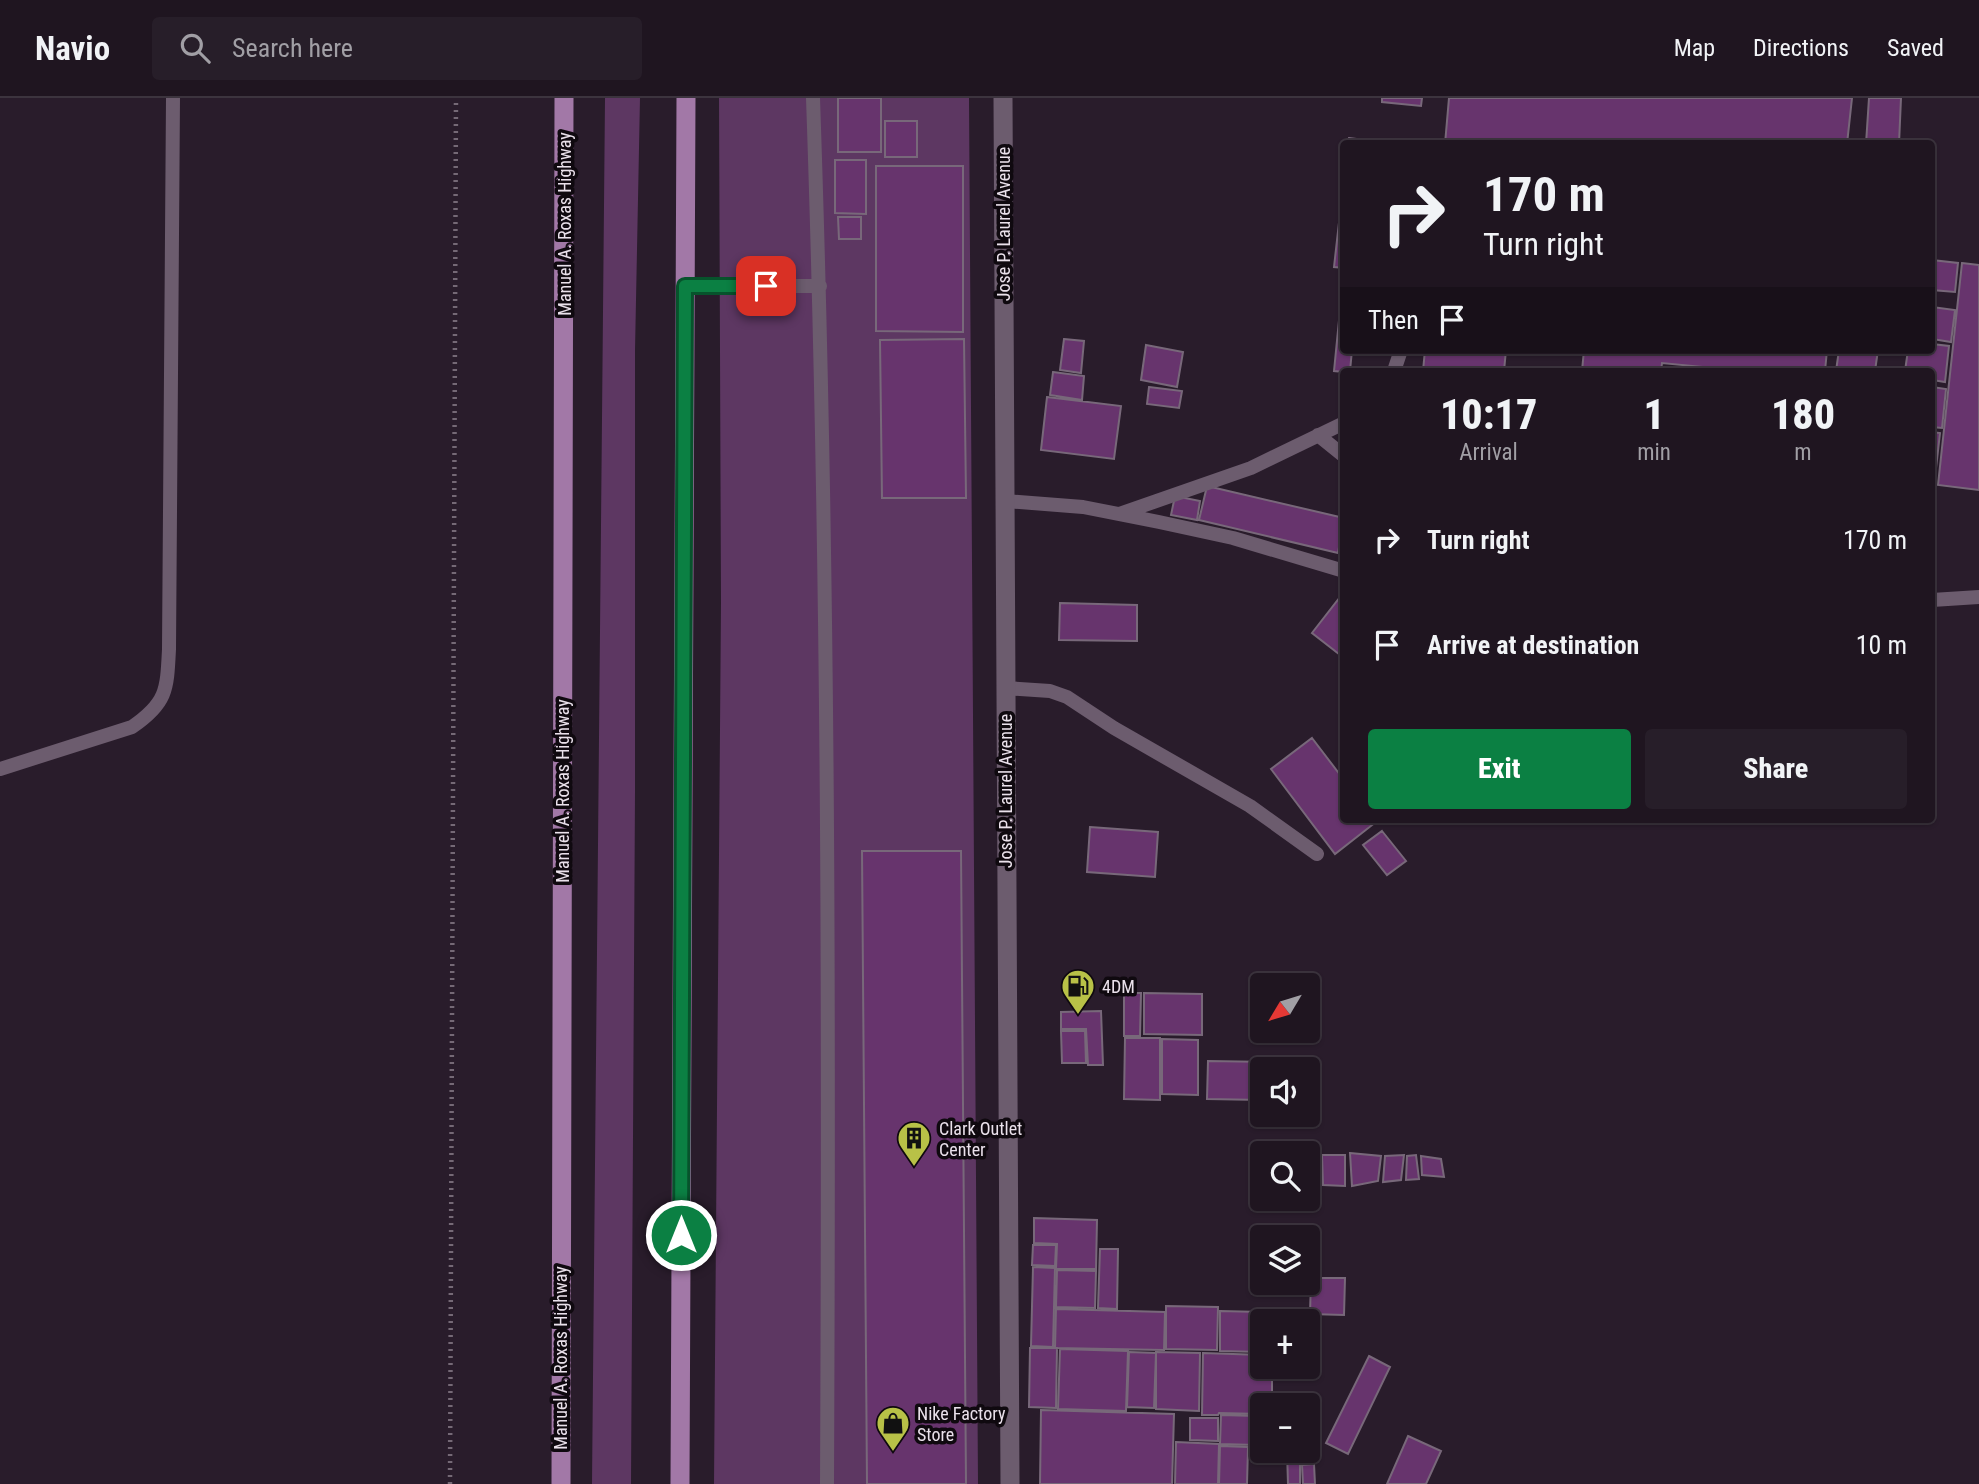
<!DOCTYPE html>
<html lang="en">
<head>
<meta charset="utf-8">
<style>
	:root { --surface:#1f1520; --page:#271e29; --text:#f1f3f6; --muted:#a19fa5; --line:#3c343e; --accent:#0b8043 }
	body { margin:0; font-family:"Roboto Condensed",sans-serif; background:var(--page); color:var(--text); height:100vh; display:flex; flex-direction:column; font-size:26px; white-space:nowrap }
	* { box-sizing:border-box; margin:0 }
	p { font-size:23px; color:var(--muted) }
	.icon { flex:none; width:38px; height:38px; fill:none; stroke:currentColor; stroke-width:2; stroke-linecap:round; stroke-linejoin:round }
	.map { position:relative; flex:1; overflow:hidden }
	.side { position:absolute; left:1340px; top:270px; width:595px; height:455px; display:flex; flex-direction:column; background:var(--surface); border-radius:7px; box-shadow:0 2px 5px #0004,0 0 0 2px var(--line) }
	.side>* { flex:none }
	.hud { position:absolute; left:1340px; top:42px; width:595px; height:214px; border-radius:7px; box-shadow:0 2px 5px #0004,0 0 0 2px var(--line); background:#1f1520; color:var(--text); overflow:hidden }
	.needle { width:46px; rotate:232deg }
	.fabs { position:absolute; left:1250px; top:875px; display:grid; gap:14px }
	.fabs a { display:grid; place-items:center; width:70px; height:70px; border-radius:7px; background:var(--surface); box-shadow:0 2px 5px #0004,0 0 0 2px var(--line); font-size:35px }
	.pin { position:absolute; display:grid; place-items:center; width:60px; height:60px; color:#fff; margin:-30px; border-radius:14px; box-shadow:0 4px 10px #0006 }
	.me { position:absolute; width:77px; margin:-38px; rotate:0deg; stroke-linejoin:round; filter:drop-shadow(0 0 5px #0008) }
	.turn { display:flex; align-items:center; gap:24px; height:147px; padding:0 28px; font-size:32px }
	.turn .icon { width:91px; height:91px; stroke-width:2.5 }
	.turn b { display:block; font-size:49px; line-height:60px }
	.then { display:flex; align-items:center; height:66px; padding:0 28px; background:#0003; gap:14px; font-size:26px }
	.eta { display:flex; justify-content:space-evenly; align-items:center; height:119px; text-align:center }
	.eta b { font-size:42px; font-weight:800; line-height:49px }
	.action { display:flex; gap:14px; margin-top:auto; padding:14px 28px }
	.action a { flex:1; height:80px; border-radius:7px; background:var(--accent); color:#fff; font-size:28px; font-weight:800; line-height:80px; text-align:center }
	.action a+a { background:var(--page); color:var(--text) }
	ul { padding:0; list-style:none }
	li { display:flex; align-items:center; gap:21px; height:105px; padding:0 28px }
	li div { flex:1 }
	li b { display:block; font-size:26px }
	li em { font-style:normal }
	header { display:flex; align-items:center; gap:42px; box-sizing:border-box; height:98px; padding:0 35px; background:var(--surface); border-bottom:2px solid var(--line) }
	header strong { font-size:33px }
	nav { display:flex; gap:38px; margin-inline-start:auto; font-size:24px }
	.search { width:490px; height:63px; background:var(--page); display:flex; align-items:center; gap:18px; box-sizing:border-box; padding:0 24px; border-radius:7px; color:var(--muted); font-size:26px }
	.map>svg:first-child { display:block }
	.green { fill:#5d3762 }
	.building { fill:#67346d; stroke:#78687a; stroke-width:2 }
	.lines { fill:none; stroke-linecap:round; stroke-linejoin:round }
	.path { stroke:#756976; stroke-width:4.5; stroke-dasharray:2 5; stroke-linecap:butt }
	.service { stroke:#6c5c6e; stroke-width:14 }
	.tertiary { stroke:#6c5c6e; stroke-width:19 }
	.primary { stroke:#a278a7; stroke-width:19 }
	.route-casing { stroke:#07532c; stroke-width:18 }
	.route { stroke:#0b8043; stroke-width:12 }
	.labels { text-anchor:middle; dominant-baseline:central; stroke-width:7; stroke-linejoin:round; paint-order:stroke }
	.street-label { font-size:18px; fill:#eae1eb; stroke:#0f090f }
	.poi-label { font-size:18px; fill:#eae1eb; stroke:#0f090f; text-anchor:start }
</style>
</head>
<body>
<header>
<strong>Navio</strong>
<div class="search"><svg class="icon" aria-label="search" viewBox="0 0 24 24"><circle cx="10" cy="10" r="6"/><path d="M15 15l6 6"/></svg>Search here</div>
<nav><a>Map</a><a>Directions</a><a>Saved</a></nav>
</header>
<div class="map">
<svg width="1979" height="1386" viewBox="0 0 1979 1386">
	<rect width="100%" height="100%" fill="#291c2b"/>
	<path class="green" d="M605,0h35l-5,253v441l-4,692h-39z
		M719,0h250l9,1386h-264l7,-881z"/>
	<path class="building" d="M838,0h43v54h-43z
		M1382,0h40l-1,8 -39,-4z
		M1449,0h403l-5,46h-402z
		M1869,0h32l-2,46h-33z
		M885,23h32v36h-32z
		M1349,40l46,6h-47z
		M835,62h31v54l-31,-1z
		M876,68h87v166l-87,-1z
		M1344,80v90l-10,-1z
		M838,119h23v22h-22z
		M1932,162l26,3 -3,29 -23,-2z
		M1962,165l17,2v225l-41,-5z
		M1341,202l3,1v49h8l-2,21 -6,1 -10,-1z
		M1932,209l23,3 -4,32 -19,-3z
		M964,241l2,159h-84l-2,-158z
		M1064,241l20,2 -3,32 -21,-3z
		M1932,246l17,2 -4,36 -13,-2v-9h-27l3,-21h24z
		M1146,247l37,7 -6,35 -36,-7z
		M1425,252h81l-2,21h-81z
		M1584,252h243l-2,21h-81l-82,-8 -1,8h-79z
		M1839,252h39l-3,21h-39z
		M1053,274l31,4 -2,24 -32,-5z
		M1149,289l33,4 -3,17 -32,-4z
		M1932,289l14,2 -4,39 -10,-1z
		M1047,299l74,9 -7,53 -73,-9z
		M1932,334l8,1 -5,44 -3,-1z
		M1207,388l137,32 -6,35 -139,-33z
		M1175,398l25,5 -3,19 -26,-5z
		M1344,494v66l-32,-25z
		M1060,505l77,2v36l-78,-1z
		M1312,640l32,42v39h29l3,3 -41,32 -64,-85z
		M1090,729l68,5 -3,45 -68,-5z
		M1382,733l24,30 -19,14 -24,-30z
		M862,753h99l5,633h-99z
		M1124,895h17l-1,43h-16z
		M1144,895l58,1v41l-58,-1z
		M1101,913l2,54h-15l-2,-36h-25v-17z
		M1061,933h24l1,32h-24z
		M1125,940h35v62l-36,-1z
		M1162,941l36,1v55l-36,-1z
		M1208,963l68,1v7h-14v31l-55,-1z
		M1350,1055l31,3 -3,25 -26,5z
		M1322,1057h23v31l-22,-1z
		M1404,1057l-3,25 -18,2 2,-26z
		M1416,1057l3,24 -13,1 1,-24z
		M1421,1058l20,3 3,18 -22,-2z
		M1034,1120l63,2 -1,49h-40l1,-25 -23,-1z
		M1033,1147h23l-1,21 -23,-1z
		M1100,1151h18l-1,60 -19,-1z
		M1033,1169l22,1 -2,79 -22,-1z
		M1057,1172l39,1 -1,37 -39,-1z
		M1311,1180h34l-1,37 -34,-1z
		M1166,1208l52,1 -1,43 -51,-1z
		M1056,1211l109,3 -1,38 -109,-2z
		M1220,1213l42,1v40l-42,-1z
		M1030,1250h27l-1,60 -27,-1z
		M1060,1251l68,2 -2,60 -68,-2z
		M1129,1254l27,1 -2,55 -27,-1z
		M1156,1254l44,1 -1,58 -43,-2z
		M1203,1255l59,2v12h10v38h-10v9l-43,-1 -1,2h-16z
		M1369,1258l21,11 -42,87 -22,-11z
		M1041,1312l133,4 -2,70h-132z
		M1221,1317l36,1 -1,29 -36,-1z
		M1190,1320h28v23l-28,-1z
		M1408,1338l33,15 -15,33h-39z
		M1176,1344l43,2 -1,40h-43z
		M1220,1348l28,1 -1,37h-28z
		M1287,1353h13v33h-12z
		M1314,1366l1,20h-12l-1,-19z"/>
	<g class="lines">
		<path class="path" d="M450,1386l6,-1386"/>
		<path class="service" d="M813,0c16,462 16,924 14,1386
			M685,188h135
			M1394,273l7,-21
			M1318,337l26,21
			M1005,403l78,6 76,15 74,16 111,33
			M1119,416l132,-46 93,-45
			M1932,502l47,-3
			M1005,590l45,3 17,6 47,31 136,78 67,48
			M0,671l132,-42c35,-24 35,-37 37,-78l4,-551"/>
		<path class="tertiary" d="M1003,0l7,1386"/>
		<path class="primary" d="M561,1386l3,-1386
			M680,1386l6,-1386"/>
	</g>
	<g class="lines">
		<defs>
			<path id="route" d="M681,1137l4,-949h81"/>
		</defs>
		<use href="#route" class="route-casing"/>
		<use href="#route" class="route"/>
	</g>
	<defs>
		<symbol id="fuel-pin" viewBox="-11 -11 22 30"><path d="M0 17L-7.5 6A9.5 9.5 0 1 1 7.5 6Z" fill="#b8c147" stroke="#0f090f"/><path d="M-5.5-6h7V0h2V4h1.3V-2.5L3-4.5l.8-.8L6-3V5H2.5V1h-1V6h-7ZM-4.2-4.7v3.2H.2V-4.7Z" fill="#111"/></symbol>
		<symbol id="building-pin" viewBox="-11 -11 22 30"><path d="M0 17L-7.5 6A9.5 9.5 0 1 1 7.5 6Z" fill="#b8c147" stroke="#0f090f"/><path d="M-4-6H4V6H1V3H-1V6H-4ZM-2.5-4.3h1.7v1.8h-1.7ZM.8-4.3h1.7v1.8H.8ZM-2.5-1h1.7V.8h-1.7ZM.8-1h1.7V.8H.8Z" fill="#111"/></symbol>
		<symbol id="shop-pin" viewBox="-11 -11 22 30"><path d="M0 17L-7.5 6A9.5 9.5 0 1 1 7.5 6Z" fill="#b8c147" stroke="#0f090f"/><path d="M-5-2.5h2.3a2.7 3.5 0 0 1 5.4 0H5L5.5 6h-11ZM-1.5-2.5h3a1.5 2.3 0 0 0-3 0Z" fill="#111"/></symbol>
	</defs>
	<g fill-rule="evenodd">
		<use href="#fuel-pin" x="1059" y="869" width="38" height="52"/>
		<use href="#building-pin" x="895" y="1021" width="38" height="52"/>
		<use href="#shop-pin" x="874" y="1306" width="38" height="52"/>
	</g>
	<g class="labels">
		<g class="street-label">
			<text transform="translate(564 126) rotate(-90)">Manuel A. Roxas Highway</text>
			<text transform="translate(1003 126) rotate(-90)">Jose P. Laurel Avenue</text>
			<text transform="translate(562 693) rotate(-90)">Manuel A. Roxas Highway</text>
			<text transform="translate(1005 693) rotate(-90)">Jose P. Laurel Avenue</text>
			<text transform="translate(560 1260) rotate(-90)">Manuel A. Roxas Highway</text>
		</g>
		<g class="poi-label">
			<text x="1102" y="888">4DM</text>
			<text x="939" y="1030">Clark Outlet<tspan x="939" dy="21">Center</tspan></text>
			<text x="917" y="1315">Nike Factory<tspan x="917" dy="21">Store</tspan></text>
		</g>
	</g>
</svg>
<div class="fabs">
<a><svg class="needle" viewBox="-14 -14 28 28"><path d="M0-13l5 13h-10z" fill="#e53935"/><path d="M0 13l5-13h-10z" fill="#a19fa5"/></svg></a>
<a><svg class="icon" aria-label="sound" viewBox="0 0 24 24"><path d="M4 9h4l5-4v14l-5-4H4zM17 9q2 3 0 6"/></svg></a>
<a><svg class="icon" aria-label="search" viewBox="0 0 24 24"><circle cx="10" cy="10" r="6"/><path d="M15 15l6 6"/></svg></a>
<a><svg class="icon" aria-label="layers" viewBox="0 0 24 24"><path d="M12 4l9 5-9 5-9-5zM3 14l9 5 9-5"/></svg></a>
<a>+</a>
<a>−</a>
</div>
<div class="pin" style="left:766px;top:188px;background:#d93025"><svg class="icon" aria-label="arrive" viewBox="0 0 24 24"><path d="M6 21V4h12l-3 4 3 4H6"/></svg></div>
<svg class="me" style="left:681px;top:1137px" viewBox="-20 -20 40 40"><circle r="17" fill="#0b8043" stroke="#fff" stroke-width="3"/><path d="M0-11L8 9 0 5-8 9z" fill="#fff"/></svg>
<div class="hud">
<div class="turn"><svg class="icon" aria-label="right" viewBox="0 0 24 24"><path d="M7 20v-9h11M14 6l5 5-5 5"/></svg><div><b>170 m</b>Turn right</div></div>
<div class="then">Then<svg class="icon" aria-label="arrive" viewBox="0 0 24 24"><path d="M6 21V4h12l-3 4 3 4H6"/></svg></div>
</div>
<section class="side">
<div class="eta">
<div><b>10:17</b><p>Arrival</p></div>
<div><b>1</b><p>min</p></div>
<div><b>180</b><p>m</p></div>
</div>
<ul>
<li><svg class="icon" aria-label="right" viewBox="0 0 24 24"><path d="M7 20v-9h11M14 6l5 5-5 5"/></svg><div><b>Turn right</b></div><em>170 m</em></li>
<li><svg class="icon" aria-label="arrive" viewBox="0 0 24 24"><path d="M6 21V4h12l-3 4 3 4H6"/></svg><div><b>Arrive at destination</b></div><em>10 m</em></li>
</ul>
<div class="action"><a>Exit</a><a>Share</a></div>
</section>
</div>
</body>
</html>
